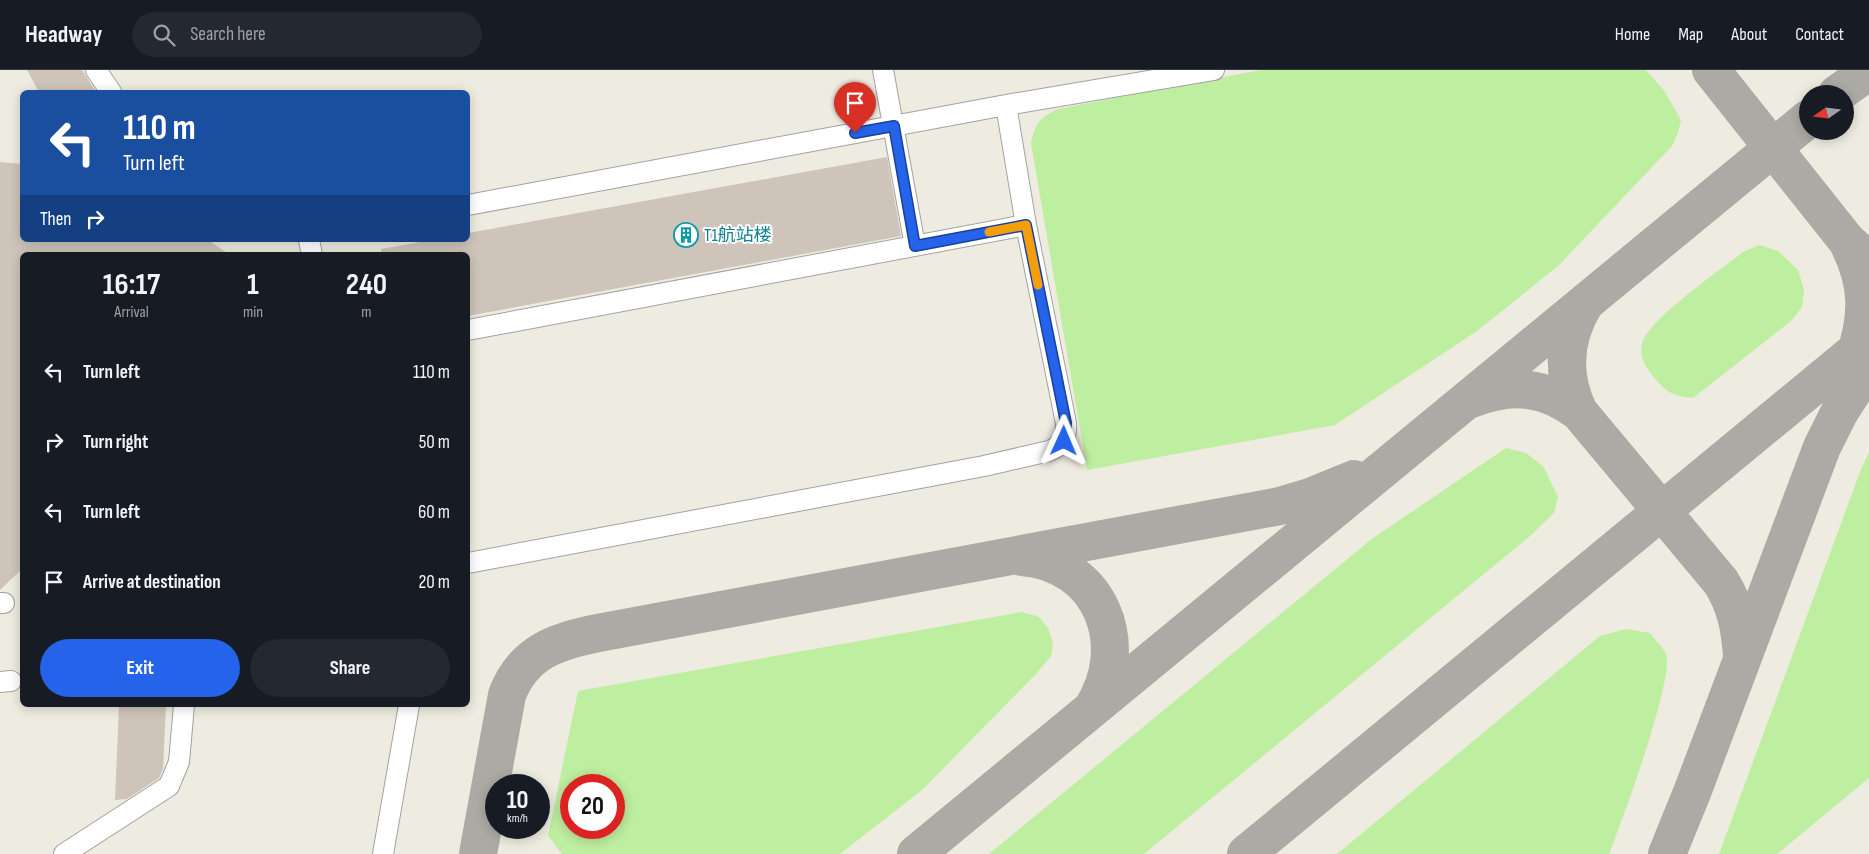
<!DOCTYPE html>
<html lang="en">
<head>
<meta charset="utf-8">
<style>
	:root { --surface:#171b24; --page:#242831; --text:#f1f3f6; --muted:#9ea1a6; --line:#363941; --accent:#2563eb }
	body { margin:0; font-family:"Sofia Sans Condensed","Noto Sans SC",sans-serif; background:var(--page); color:var(--text); height:100vh; display:flex; flex-direction:column; font-size:19px; white-space:nowrap }
	* { box-sizing:border-box; margin:0 }
	p { font-size:16px; color:var(--muted) }
	.icon { flex:none; width:28px; height:28px; fill:none; stroke:currentColor; stroke-width:2; stroke-linecap:round; stroke-linejoin:round }
	.map { position:relative; flex:1; overflow:hidden }
	.details { position:absolute; left:20px; top:182px; width:450px; height:455px; display:flex; flex-direction:column; background:var(--surface); border-radius:8px; box-shadow:0 2px 12px #0003 }
	.details>* { flex:none }
	.hud { position:absolute; left:20px; top:20px; width:450px; height:152px; border-radius:8px; box-shadow:0 2px 12px #0003; background:#1a4fa0; color:#fff; overflow:hidden }
	.needle { width:32px; rotate:256deg }
	.controls { position:absolute; left:1799px; top:15px; display:grid; gap:10px }
	.controls a { display:grid; place-items:center; width:55px; height:55px; border-radius:50%; background:var(--surface); box-shadow:0 2px 12px #0003; font-size:25px }
	.speed { position:absolute; left:485px; top:704px; display:flex; gap:10px; font-size:25px; font-weight:700; text-align:center }
	.speed>* { display:grid; place-content:center; width:65px; height:65px; border-radius:50%; background:var(--surface); box-shadow:0 2px 12px #0003; line-height:1 }
	.speed small { font-size:12px; font-weight:400 }
	.speed .limit { border:8px solid #d22; background:#fff; color:#111 }
	.pin { position:absolute; display:grid; place-items:center; width:42px; height:42px; color:#fff; margin:-51px -21px; border-radius:50% 50% 50% 0; rotate:-45deg; box-shadow:0 0 5px #0007 }
	.pin .icon { rotate:45deg }
	.me { position:absolute; width:55px; margin:-28px; rotate:1deg; stroke-linejoin:round; filter:drop-shadow(0 0 4px #0008) }
	.turn { display:flex; align-items:center; gap:18px; height:105px; padding:0 20px; font-size:22px }
	.turn .icon { width:65px; height:65px; stroke-width:2.5 }
	.turn b { display:block; font-size:35px; line-height:42px }
	.then { display:flex; align-items:center; height:48px; padding:0 20px; background:#0003; gap:10px; font-size:19px }
	.eta { display:flex; justify-content:space-evenly; align-items:center; height:85px; text-align:center }
	.eta b { font-size:30px; font-weight:700; line-height:35px }
	.button { display:flex; gap:10px; margin-top:auto; padding:10px 20px }
	.button a { flex:1; height:58px; border-radius:30px; background:var(--accent); color:#fff; font-size:20px; font-weight:700; line-height:58px; text-align:center }
	.button a+a { background:var(--page); color:var(--text) }
	ul { padding:0; list-style:none }
	li { display:flex; align-items:center; gap:15px; height:70px; padding:0 20px }
	li div { flex:1 }
	li b { display:block; font-size:19px }
	li em { font-style:normal }
	header { display:flex; align-items:center; gap:30px; box-sizing:border-box; height:70px; padding:0 25px; background:var(--surface); border-bottom:1px solid var(--line) }
	header strong { font-size:24px }
	nav { display:flex; gap:28px; margin-inline-start:auto; font-size:18px }
	.search { width:350px; height:45px; background:var(--page); display:flex; align-items:center; gap:12px; box-sizing:border-box; padding:0 18px; border-radius:28px; color:var(--muted); font-size:19px }
	.map>svg:first-child { display:block }
	.grass { fill:#beeea0; fill-rule:evenodd }
	.lines { fill:none; stroke-linecap:round; stroke-linejoin:round }
	.taxiway { stroke:#acaaa4; stroke-width:38 }
	.building { fill:#cec4b9 }
	.minor-casing { stroke:#a2a2a2; stroke-width:22 }
	.minor { stroke:#fff; stroke-width:20 }
	.route-casing { stroke:#184099; stroke-width:12 }
	.route { stroke:#2563eb; stroke-width:9 }
	.slow { stroke:#f59e0b; stroke-width:9 }
	.labels { text-anchor:middle; dominant-baseline:central; stroke-width:4; stroke-linejoin:round; paint-order:stroke }
	.culture-label { font-size:18px; fill:#0d838f; stroke:#fff; text-anchor:start }
</style>
</head>
<body>
<header>
<strong>Headway</strong>
<div class="search"><svg class="icon" aria-label="search" viewBox="0 0 24 24"><circle cx="10" cy="10" r="6"/><path d="M15 15l6 6"/></svg>Search here</div>
<nav><a>Home</a><a>Map</a><a>About</a><a>Contact</a></nav>
</header>
<div class="map">
<svg width="1869" height="784" viewBox="0 0 1869 784">
	<rect width="100%" height="100%" fill="#eeebe0"/>
	<path class="grass" d="M1261,0h385l19,22 16,28 -3,13 -6,13 -114,120 -81,65 -142,94 -248,45 -56,-327c5,-20 8,-25 27,-34z
		M1759,175l19,6 20,19 6,20 -2,17 -11,14 -98,77c-21,-2 -27,-6 -41,-23 -7,-10 -13,-18 -10,-31 6,-25 79,-74 101,-92z
		M1506,378l20,5 17,13 15,31 -4,16 -24,23 -386,318h-155l384,-316z
		M1869,382v326l-92,76h-58l141,-382z
		M1022,542l17,5 9,11 5,15 -2,13 -16,19 -113,115 -82,64h-278l-14,-18 30,-145zM571,715h43v43h-43z
		M1626,559l24,4c4,6 13,14 16,21 9,23 -45,170 -57,200h-272l263,-218z"/>
	<g class="lines">
		<path class="taxiway" d="M1711,0l136,171 22,20
			M1837,24l32,-23
			M1847,171c22,42 22,75 6,121
			M1471,329c41,-16 73,-13 108,13l142,170c15,24 19,46 21,74
			M1579,342c-18,-37 -16,-73 6,-109
			M1022,487c79,6 111,88 70,152
			M478,784l29,-159c16,-43 50,-54 91,-62l682,-127 30,-9 44,-18
			M916,784l892,-735
			M1246,784l623,-514
			M1667,784l26,-64 129,-343 17,-34 30,-47"/>
	</g>
	<path class="building" d="M27,0h55l14,22h-57z
		M887,87l14,79 -433,80v-61h-87v-6l50,-9h37v-7z
		M0,92l22,2v76h186l22,15h-208v314l-22,21z
		M119,635h47l-3,64 -4,9 -32,21 -12,1z"/>
	<g class="lines">
		<defs>
			<path id="minor" d="M96,0l15,22
				M883,0l32,176
				M468,135l538,-100 208,-35
				M309,170l3,15
				M468,260l558,-105 -20,-120
				M468,493l516,-97 65,-15c14,-6 18,-13 17,-28l-40,-198
				M0,533h4
				M0,612l11,-1
				M64,784l105,-68 10,-24 5,-57
				M383,784l26,-149"/>
		</defs>
		<use href="#minor" class="minor-casing"/>
		<use href="#minor" class="minor"/>
	</g>
	<g class="lines">
		<defs>
			<path id="route" d="M855,63l39,-7 21,120 111,-21 40,198 -2,18"/>
		</defs>
		<use href="#route" class="route-casing"/>
		<use href="#route" class="route"/>
		<path class="slow" d="M989,162l37,-7 12,60"/>
	</g>
	<defs>
		<symbol id="building-ring" viewBox="-11 -11 22 22"><circle r="9.5" fill="#fff" stroke="#0f9aa8" stroke-width="1.5"/><path d="M-4-6H4V6H1V3H-1V6H-4ZM-2.5-4.3h1.7v1.8h-1.7ZM.8-4.3h1.7v1.8H.8ZM-2.5-1h1.7V.8h-1.7ZM.8-1h1.7V.8H.8Z" fill="#0f9aa8"/></symbol>
	</defs>
	<g fill-rule="evenodd">
		<use href="#building-ring" x="672" y="151" width="28" height="28"/>
	</g>
	<g class="labels">
		<g class="culture-label">
			<text x="704" y="165">T1航站楼</text>
		</g>
	</g>
</svg>
<div class="controls">
<a><svg class="needle" viewBox="-14 -14 28 28"><path d="M0-13l5 13h-10z" fill="#e53935"/><path d="M0 13l5-13h-10z" fill="#9ea1a6"/></svg></a>
</div>
<div class="speed"><div>10<small>km/h</small></div><div class="limit">20</div></div>
<div class="pin" style="left:855px;top:63px;background:#d93025"><svg class="icon" aria-label="arrive" viewBox="0 0 24 24"><path d="M6 21V4h12l-3 4 3 4H6"/></svg></div>
<svg class="me" style="left:1064px;top:371px" viewBox="-20 -20 40 40"><path d="M0-17L14 15 0 8-14 15z" fill="#2563eb" stroke="#fff" stroke-width="4"/></svg>
<div class="hud">
<div class="turn"><svg class="icon" aria-label="left" viewBox="0 0 24 24"><path d="M17 20v-9H6M10 6l-5 5 5 5"/></svg><div><b>110 m</b>Turn left</div></div>
<div class="then">Then<svg class="icon" aria-label="right" viewBox="0 0 24 24"><path d="M7 20v-9h11M14 6l5 5-5 5"/></svg></div>
</div>
<section class="details">
<div class="eta">
<div><b>16:17</b><p>Arrival</p></div>
<div><b>1</b><p>min</p></div>
<div><b>240</b><p>m</p></div>
</div>
<ul>
<li><svg class="icon" aria-label="left" viewBox="0 0 24 24"><path d="M17 20v-9H6M10 6l-5 5 5 5"/></svg><div><b>Turn left</b></div><em>110 m</em></li>
<li><svg class="icon" aria-label="right" viewBox="0 0 24 24"><path d="M7 20v-9h11M14 6l5 5-5 5"/></svg><div><b>Turn right</b></div><em>50 m</em></li>
<li><svg class="icon" aria-label="left" viewBox="0 0 24 24"><path d="M17 20v-9H6M10 6l-5 5 5 5"/></svg><div><b>Turn left</b></div><em>60 m</em></li>
<li><svg class="icon" aria-label="arrive" viewBox="0 0 24 24"><path d="M6 21V4h12l-3 4 3 4H6"/></svg><div><b>Arrive at destination</b></div><em>20 m</em></li>
</ul>
<div class="button"><a>Exit</a><a>Share</a></div>
</section>
</div>
</body>
</html>
